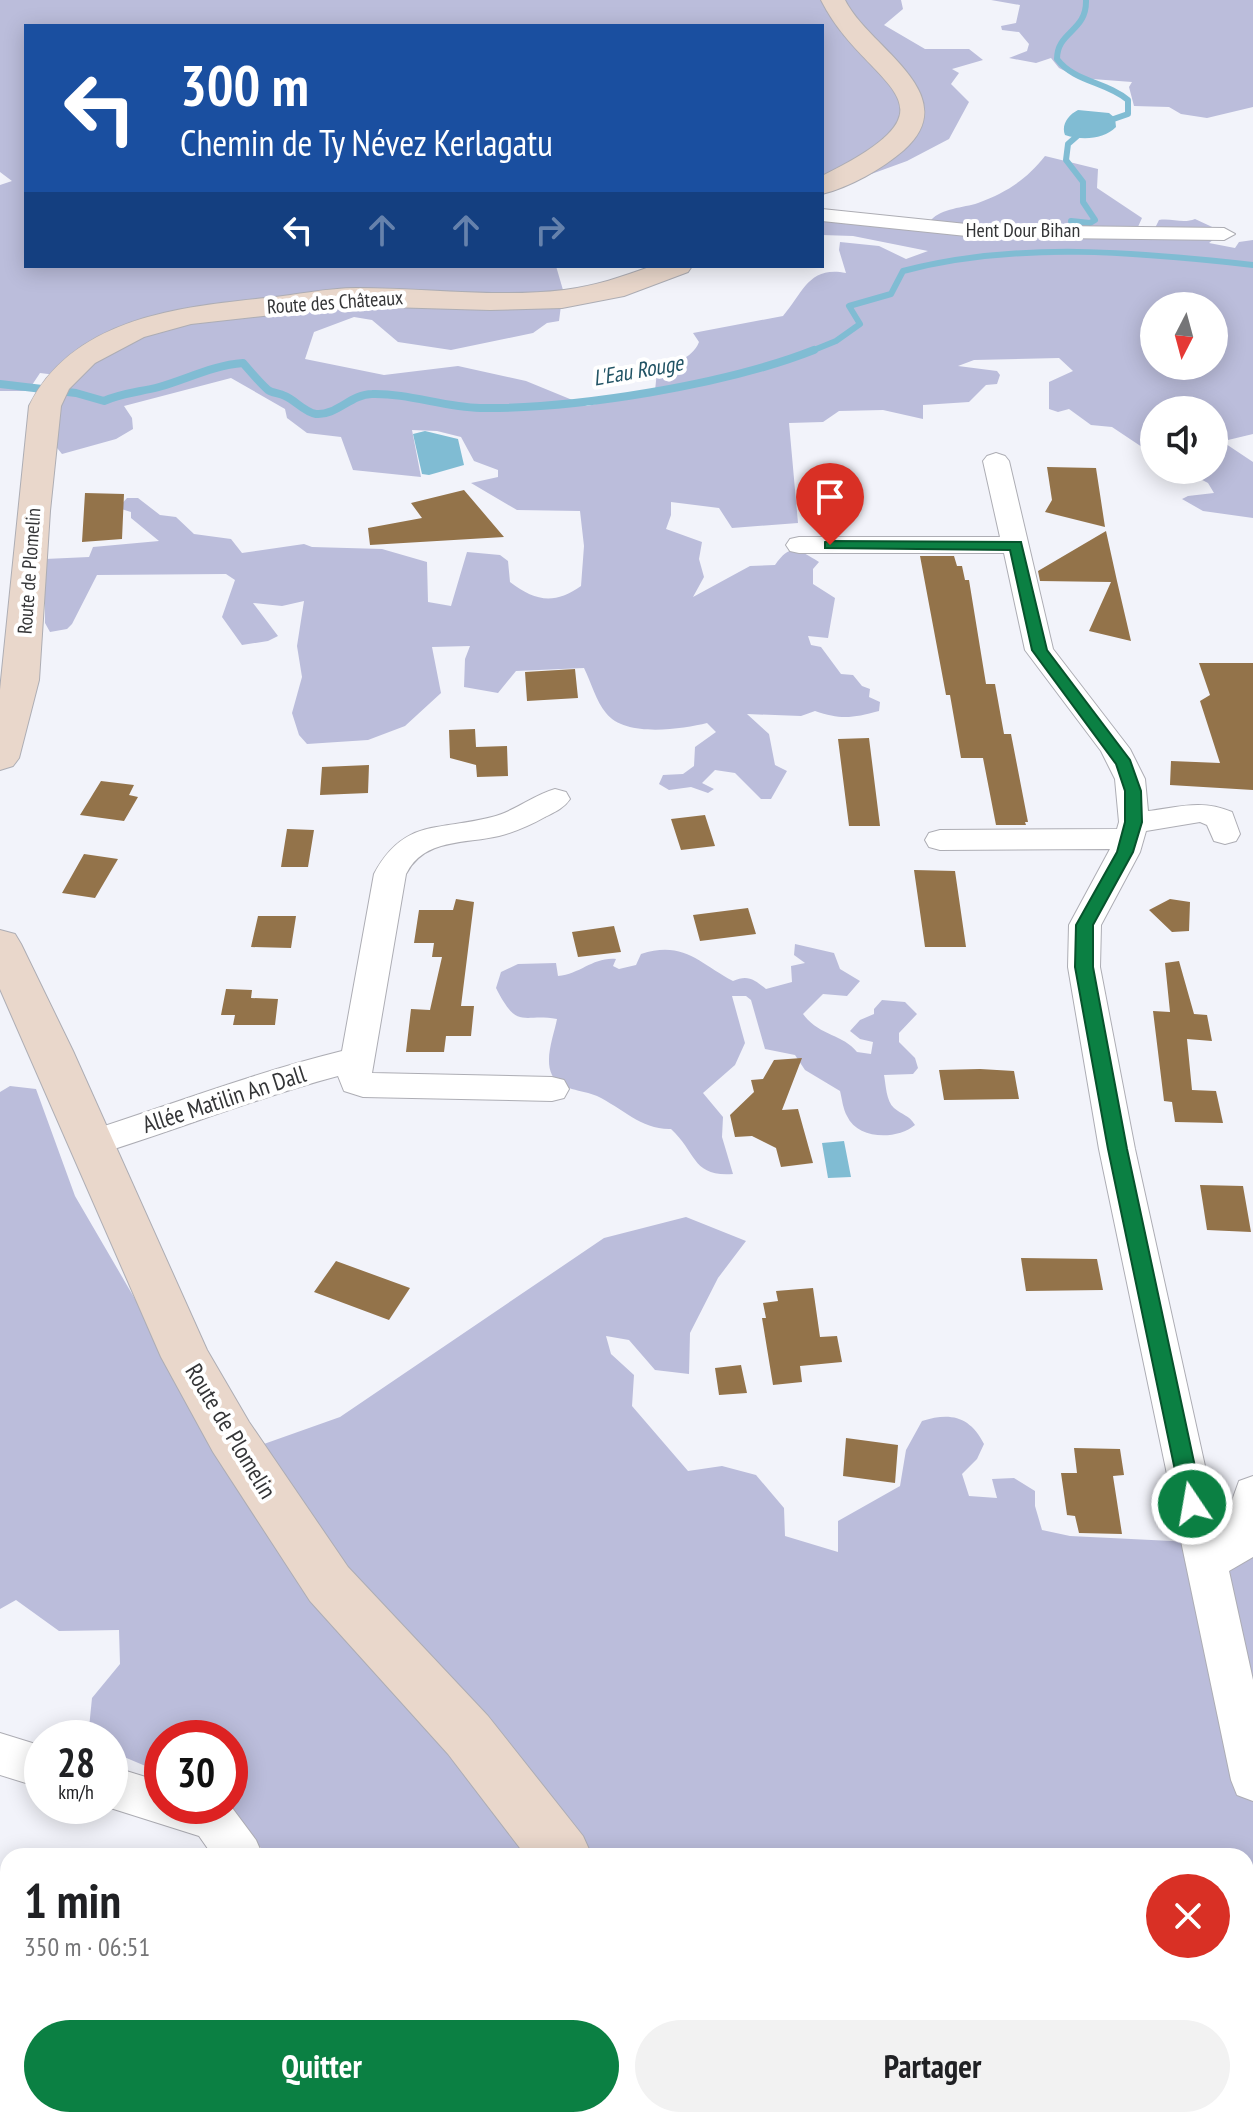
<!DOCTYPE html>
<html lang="fr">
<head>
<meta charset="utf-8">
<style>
	:root { --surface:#fff; --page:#f2f2f2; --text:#202124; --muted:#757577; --accent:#0b8043 }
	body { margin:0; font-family:"PT Sans Narrow",sans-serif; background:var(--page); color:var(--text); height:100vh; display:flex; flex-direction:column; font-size:30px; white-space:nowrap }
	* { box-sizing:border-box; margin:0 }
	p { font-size:26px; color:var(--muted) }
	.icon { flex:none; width:44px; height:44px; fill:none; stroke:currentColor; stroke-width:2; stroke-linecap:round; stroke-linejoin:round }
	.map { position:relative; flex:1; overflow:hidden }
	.sheet { position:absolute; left:0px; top:1848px; width:1254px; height:280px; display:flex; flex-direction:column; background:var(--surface); border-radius:24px 24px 0 0; box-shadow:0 4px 20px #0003 }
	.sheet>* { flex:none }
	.guide { position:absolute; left:24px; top:24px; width:800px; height:244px; border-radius:0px; box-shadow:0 4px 20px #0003; background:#1a4fa0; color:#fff; overflow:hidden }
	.needle { width:52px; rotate:186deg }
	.buttons { position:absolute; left:1140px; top:292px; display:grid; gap:16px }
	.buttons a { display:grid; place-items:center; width:88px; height:88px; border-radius:50%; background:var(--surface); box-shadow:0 4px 20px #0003; font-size:40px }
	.speed { position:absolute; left:24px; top:1720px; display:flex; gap:16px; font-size:40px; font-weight:700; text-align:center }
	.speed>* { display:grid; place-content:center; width:104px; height:104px; border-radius:50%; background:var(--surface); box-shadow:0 4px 20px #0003; line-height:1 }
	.speed small { font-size:20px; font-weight:400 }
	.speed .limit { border:12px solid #d22; background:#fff; color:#111 }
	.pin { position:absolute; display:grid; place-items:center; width:68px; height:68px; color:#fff; margin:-82px -34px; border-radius:50% 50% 50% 0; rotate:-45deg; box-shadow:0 0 8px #0007 }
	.pin .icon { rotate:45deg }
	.me { position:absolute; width:88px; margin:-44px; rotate:348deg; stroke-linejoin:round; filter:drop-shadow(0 0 6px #0008) }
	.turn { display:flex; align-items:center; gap:28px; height:168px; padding:0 24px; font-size:36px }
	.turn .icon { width:104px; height:104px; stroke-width:2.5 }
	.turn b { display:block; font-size:56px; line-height:68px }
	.lanes { display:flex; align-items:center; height:76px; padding:0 24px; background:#0003; justify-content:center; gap:40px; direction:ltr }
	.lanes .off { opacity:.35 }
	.round { display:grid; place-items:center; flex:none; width:84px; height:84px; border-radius:42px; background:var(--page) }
	.summary { display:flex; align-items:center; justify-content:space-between; height:136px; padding:0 24px }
	h1 { font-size:48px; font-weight:700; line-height:60px }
	.cta { display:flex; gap:16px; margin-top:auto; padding:16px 24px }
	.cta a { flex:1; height:92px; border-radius:48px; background:var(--accent); color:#fff; font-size:32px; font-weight:700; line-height:92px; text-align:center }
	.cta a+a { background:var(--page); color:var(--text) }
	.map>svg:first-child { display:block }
	.green { fill:#bbbddb; fill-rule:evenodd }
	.water { fill:#80bcd3 }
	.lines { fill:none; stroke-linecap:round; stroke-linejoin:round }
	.stream-far1 { stroke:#80bcd3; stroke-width:6 }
	.stream { stroke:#80bcd3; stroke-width:8 }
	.building { fill:#93734a }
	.street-casing { stroke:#adadb4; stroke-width:2 }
	.secondary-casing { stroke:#adadb4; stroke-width:2 }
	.street { fill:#fff; fill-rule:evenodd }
	.secondary { fill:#e9d7cb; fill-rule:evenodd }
	.route { fill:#0b8043; stroke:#07532c; stroke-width:2 }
	.labels { text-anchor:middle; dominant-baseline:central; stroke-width:8; stroke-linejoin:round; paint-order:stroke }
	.far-street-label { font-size:20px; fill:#343537; stroke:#fff }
	.far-water-label { font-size:22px; font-style:italic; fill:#215364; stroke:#fff }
	.street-label { font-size:24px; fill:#343537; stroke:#fff }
</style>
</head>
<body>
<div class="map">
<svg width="1253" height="2128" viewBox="0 0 1253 2128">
	<rect width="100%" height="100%" fill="#f2f3fa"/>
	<path class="green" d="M0,0h901l2,9 -19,16 41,24h44l14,11 -31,9 7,4 -8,11 18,18 -20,37 -42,22 -85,31v-166h-796v240h530l7,24 -4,31 -12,2 -14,10 -82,17 -53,-8 -26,-22 -18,-3 -40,15 -9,27 79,16 74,-9 68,15 61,25 68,-15 2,-20c15,-9 35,-11 42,-29l-6,-9 90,-17c21,-25 26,-50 63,-43l-7,-23 1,-8 39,4 27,13 22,-8 -75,-15 -31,-1v-16l117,7 -8,-6c11,-12 32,-12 47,-17 29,-11 48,-23 67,-47l53,13 -1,19 45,30 -5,11 17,1 5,-10c13,-2 24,4 36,-1l28,13 -14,11 26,5 4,-6 14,-2v194l-25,6 -2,4 27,18v56l-50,-7 -21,-12 6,-3 26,-3 -6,-10 -25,-13h31v-60h-60v45l-42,-28 -21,-2 -22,-16 -11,3 -9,-3v-27l24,-11 -14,-13 -85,2 -16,6 39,5 3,4 -3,9 -11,1 -17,17 -46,3v14l-40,-9 -44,1 -16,11 -34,1 9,100 -66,5 -13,-20 -48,-6v13l-5,14 36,13 -3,17 5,18 -11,20 57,-31 25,-1c16,-23 24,-15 44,-3l-6,7v15l22,14 -7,40 -20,-2 3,9 10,2 20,27 12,1 9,11 8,3 -1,8 11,5 -1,9c-26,7 -38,9 -64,0l-14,5 -54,-2 22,20 6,31 12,6 -16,28h-10l-26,-26 -20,-3 -13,13 12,6 -6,4 -17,-6 -22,3 -10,-6 4,-9 20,-1 11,-8 1,-19 21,-15 -9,-9c-25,6 -82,15 -101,-10 -10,-12 -15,-31 -22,-45l-68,3 -18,22 -34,-6 1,-28 5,-13 -38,1 9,46 -36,33 -37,14 -61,4 -8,-9 -7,-22 10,-36 -5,-31 7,-45 -22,5 -29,-3 25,33 -10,5 -26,4 -20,-28 13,-37 -9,-6 -129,1 -25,49 -5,5 -17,3 -5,-9v-64l44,-2 4,-10 66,-6 -28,-23v-6l-13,-4 9,-10h11l22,17 16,2 18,17 37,5 11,14 62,-9 8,3 70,2 45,13 1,40 23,4 16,-54 33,3 8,6 2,21c25,19 44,23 71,4l3,-40 -4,-35 -63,-1 -46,-27 27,-6v-7l-24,-9 -13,-24 -24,-6 -25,-1 9,47 -68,-7 -12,-33 -34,-4 -20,-15 -2,-9 -54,-31 -107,28 8,12 1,11 -17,10 -54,15 -9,-11 9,-48 18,-17 -40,-5 -12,18h-28v-206l12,-4 -12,-9zM1154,306h60v60h-60z
		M991,0h262v107l-46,11 -26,-4 -12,-7 -35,-1 -5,-19 3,-5 -53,-4 -20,-10 -8,-10 -15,5 -27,-5 18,-7 2,-7 -10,-12 -17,-2 -1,-4 15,-3 4,-18z
		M795,944l39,9 6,16 20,12 -13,15 -24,-2 -20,20c16,22 40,20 54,38l14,2 2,-12 -13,-3 -10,-8 10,-11 14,-6v-5l8,-9 23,2 12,12 -18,19v9l16,16 3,10 -5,6 -29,1c2,10 2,26 10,33 8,7 15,7 21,17 -18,15 -57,15 -68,-9 -4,-7 -5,-17 -7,-25l-35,-21 -10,-15 -30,-6 -14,-49 -5,-4h-14l13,47 -10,22 -32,28 20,24 -1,20 11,37c-41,3 -36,-21 -62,-45 -29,1 -49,-21 -74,-33 -14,-6 -38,-6 -45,-21 -8,-16 2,-40 5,-56 -35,-6 -39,12 -61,-31l5,-16 17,-8 38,-1 2,13c23,-2 35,-19 58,-17l-3,7 6,3 17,-4 5,-11c43,-14 59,10 92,27 15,-7 22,-1 33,8l26,-7 -1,-16 14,-3 -11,-8z
		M10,1086l26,3 39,107 152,261 113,-40 264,-179 82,-21 60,24 -28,37 -28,55 -1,41 -34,-4 -26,-30 -23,-4 5,18 23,21 -2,31 56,65 34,-5 34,9 28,33 1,28 53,16v-31l62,-35 6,-36 16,-29c28,-9 48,-5 62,23l-7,15 -15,15 7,22 28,2 -5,-19 22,-1 21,13v15l7,24 28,6 183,9v583h-653l-28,-8h674v-264h-977l-49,-50h10v-68h-68v35l-52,-22v-13h-22l4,-40 28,-34 -1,-34 -60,1 -43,-31 -16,9v-517z"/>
	<path class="water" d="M1078,110l31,3 6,5 1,9c-12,12 -33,14 -51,8 -4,-10 3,-20 13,-25z
		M425,431l33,8 6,26 -35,10 -7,-1 -9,-40z
		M844,1141l7,36 -23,1 -6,-35z"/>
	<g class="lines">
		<path class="stream-far1" d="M1086,0c1,32 -29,31 -29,59 17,23 50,23 71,41v14l-26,9
			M1071,221l19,2 5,-3 -12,-18v-20l-17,-22 2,-16 16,-14
			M809,352l27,-11 24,-17 -11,-18 42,-12 12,-23c113,-30 235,-19 350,-6"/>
		<path class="stream" d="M0,384l76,9 28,8c18,-8 36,-9 55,-14 28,-8 55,-22 84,-24 8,9 16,19 25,27 4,3 11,3 17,6 10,4 19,16 31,18 20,2 35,-20 56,-20 36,-1 71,13 108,14 96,1 245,-23 334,-58"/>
	</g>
	<path class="building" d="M1047,467l49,1 9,59 -60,-15 7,-12z
		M464,490l40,47 -134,8 -2,-17 54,-10 -11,-15z
		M85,493l39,1 -2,45 -40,3z
		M1106,531l11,50 14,60 -42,-10 22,-49 -71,-1 -2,-10z
		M920,556h34l3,10h5l3,14h4l17,104h9l9,50h7l17,88h-3l1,3h-30l-13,-67h-22l-11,-63h-4z
		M1199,663h54v127l-83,-5 1,-24 49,2 -20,-62 10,-6z
		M575,669l3,29 -51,3 -2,-29z
		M475,729l1,18 31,-1 1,30 -31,1 -1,-12 -26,-7 -1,-28z
		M869,738l11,88h-31l-11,-87z
		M369,765l-1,28 -48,2 2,-28z
		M101,781l33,4 -5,10 9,2 -14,24 -44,-6z
		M705,815l10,31 -34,4 -10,-31z
		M287,829l27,1 -6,37h-27z
		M84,854l34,5 -23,39 -33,-5z
		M914,870l41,1 11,76h-41z
		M456,899l18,3 -13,104h13l-3,30h-25l-2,16h-38l5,-43 19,1 12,-53h-10l2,-14h-20l5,-33h34z
		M1170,899l20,3 -1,29 -17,1 -23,-22z
		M748,908l8,26 -56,7 -7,-26z
		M258,916h38l-5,32 -40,-1z
		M614,926l7,26 -43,5 -6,-25z
		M1179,961l15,53 13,1 5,26 -25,-2 5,51 24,1 7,32 -48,-1 -3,-20 -8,-1 -11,-90 17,1 -5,-49z
		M226,989l26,1 -1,8 27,1 -3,26h-42l2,-10h-14z
		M802,1058l-20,52 16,-1 15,54 -32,4 -5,-19 -24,-12 -17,1 -5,-22 24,-23 -3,-12 12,-1 11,-19z
		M980,1069l34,2 5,28 -75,1 -5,-30z
		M1200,1185l43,1 8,46 -44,-2z
		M1021,1258l76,1 6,31 -77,1z
		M336,1261l74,27 -21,32 -75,-28z
		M813,1288l7,49 17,-1 5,26 -42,4 2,16 -29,3 -11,-67h4l-3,-15 15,-2 -2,-10z
		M741,1365l6,28 -28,2 -4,-27z
		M846,1438l52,7 -3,38 -52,-7z
		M1074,1448l46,1 4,26 -11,1 9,58 -43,-1 -4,-17 -8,-1 -6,-42h16z"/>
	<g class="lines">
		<defs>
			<path id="street" d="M822,209l154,16 248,3 11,6 -11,6 -248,-3 -154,-16z
				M996,453l9,3 4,5 44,188 77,100 15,30 3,32c31,-4 54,-12 84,1l8,22 -4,7 -11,3 -11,-3 -7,-16 -7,-3 -54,9 -6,21 -39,73 -1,42 35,182 85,385 19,-53 14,-5v81l-24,14 24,109v121l-16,-6 -6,-15 -132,-631 -31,-182 1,-42 41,-76 -170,1 -11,-3 -4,-7 4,-7 11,-3 177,-1 2,-7 -4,-43 -14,-28 -76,-101 -21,-97h-205l-9,-2 -4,-6 4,-6 9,-2h201l-17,-76 4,-5z
				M555,789l11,3 4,7c-6,9 -15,13 -25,18 -14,8 -30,15 -46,19 -34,8 -75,2 -93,38l-34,199 180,4 12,3 5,9 -5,9 -12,3 -189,-4 -19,-6 -6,-15c-83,22 -164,55 -246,80l-12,-4 -6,-9 6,-9c87,-28 173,-61 262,-83l32,-177c30,-56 65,-43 118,-57 22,-5 41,-22 63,-28z
				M0,1733l42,13v42l-42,-13z
				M110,1766l52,16v24l68,-1 26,35 7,16h-50l-14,-20 -95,-30h6z
				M0,2038l8,3v48l-8,-3z
				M99,2120h50l-3,8h-50z
				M155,2120h72l3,8h-72z
				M383,2120h50l-2,8h-50z"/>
			<path id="secondary" d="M821,0h24c24,48 121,94 59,150 -22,19 -54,37 -82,44v-18c152,-75 44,-86 -1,-176z
				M652,266h40l-4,6 -64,24 -62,12 -72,2 -136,-4 -163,18 -47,13 -49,26 -26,26 -8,17 -11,105 -11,169 -20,78 -6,8 -13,4v-80l29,-284c43,-88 150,-99 237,-108 30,-3 61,-10 91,-10 68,0 139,10 207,2 31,-4 58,-13 88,-24z
				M0,930l15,4 6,10 52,107 134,299 42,72 99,145 140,149 95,120 9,20h-66l-78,-102 -138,-153 -97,-149 -52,-95 -161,-368z
				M683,2120h64l3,8h-64z"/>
		</defs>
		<use href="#street" class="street-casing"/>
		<use href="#secondary" class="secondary-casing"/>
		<use href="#street" class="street"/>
		<use href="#secondary" class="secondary"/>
	</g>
	<path class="route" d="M830,541l191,1 26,108 83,110 11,31 1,31 -9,30 -40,73v42l34,182 76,355 -3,6 -8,3 -7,-3 -3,-6 -74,-355 -33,-182 1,-42 41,-73 8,-30v-31l-9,-27 -84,-114 -22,-100 -185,-2v-6z"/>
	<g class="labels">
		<g class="far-street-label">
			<text x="1023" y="230">Hent Dour Bihan</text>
			<text transform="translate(335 302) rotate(-4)">Route des Châteaux</text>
			<text transform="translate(29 571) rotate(-86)">Route de Plomelin</text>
		</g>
		<g class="far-water-label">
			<text transform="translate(638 370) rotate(-10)">L'Eau Rouge</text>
		</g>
		<g class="street-label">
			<text transform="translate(224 1099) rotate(-18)">Allée Matilin An Dall</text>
			<text transform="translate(231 1431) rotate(59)">Route de Plomelin</text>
		</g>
	</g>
</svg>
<div class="buttons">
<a><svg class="needle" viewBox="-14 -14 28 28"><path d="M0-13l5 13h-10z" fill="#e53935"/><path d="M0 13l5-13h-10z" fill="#757577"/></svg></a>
<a><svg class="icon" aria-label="sound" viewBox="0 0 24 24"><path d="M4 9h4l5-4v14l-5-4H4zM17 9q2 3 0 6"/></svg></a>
</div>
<div class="speed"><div>28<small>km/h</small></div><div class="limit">30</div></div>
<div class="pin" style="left:830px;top:545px;background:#d93025"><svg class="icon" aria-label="arrive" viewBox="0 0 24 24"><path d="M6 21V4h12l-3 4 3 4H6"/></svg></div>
<svg class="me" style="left:1192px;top:1504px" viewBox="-20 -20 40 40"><circle r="17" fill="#0b8043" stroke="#fff" stroke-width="3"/><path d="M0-11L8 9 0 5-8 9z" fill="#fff"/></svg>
<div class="guide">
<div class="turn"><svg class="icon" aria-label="left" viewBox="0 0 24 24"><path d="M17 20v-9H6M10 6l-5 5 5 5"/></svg><div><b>300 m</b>Chemin de Ty Névez Kerlagatu</div></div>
<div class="lanes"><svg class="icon" aria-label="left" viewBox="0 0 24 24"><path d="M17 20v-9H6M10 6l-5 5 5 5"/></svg><svg class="icon off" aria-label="ahead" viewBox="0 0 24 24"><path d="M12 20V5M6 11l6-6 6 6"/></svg><svg class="icon off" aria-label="ahead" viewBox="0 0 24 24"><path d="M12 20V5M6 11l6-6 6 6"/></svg><svg class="icon off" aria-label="right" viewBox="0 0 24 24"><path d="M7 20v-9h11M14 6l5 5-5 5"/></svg></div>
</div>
<section class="sheet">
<div class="summary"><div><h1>1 min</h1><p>350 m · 06:51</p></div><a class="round" style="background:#d93025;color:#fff"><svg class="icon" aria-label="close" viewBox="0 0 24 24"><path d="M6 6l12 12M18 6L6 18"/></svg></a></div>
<div class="cta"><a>Quitter</a><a>Partager</a></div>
</section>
</div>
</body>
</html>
